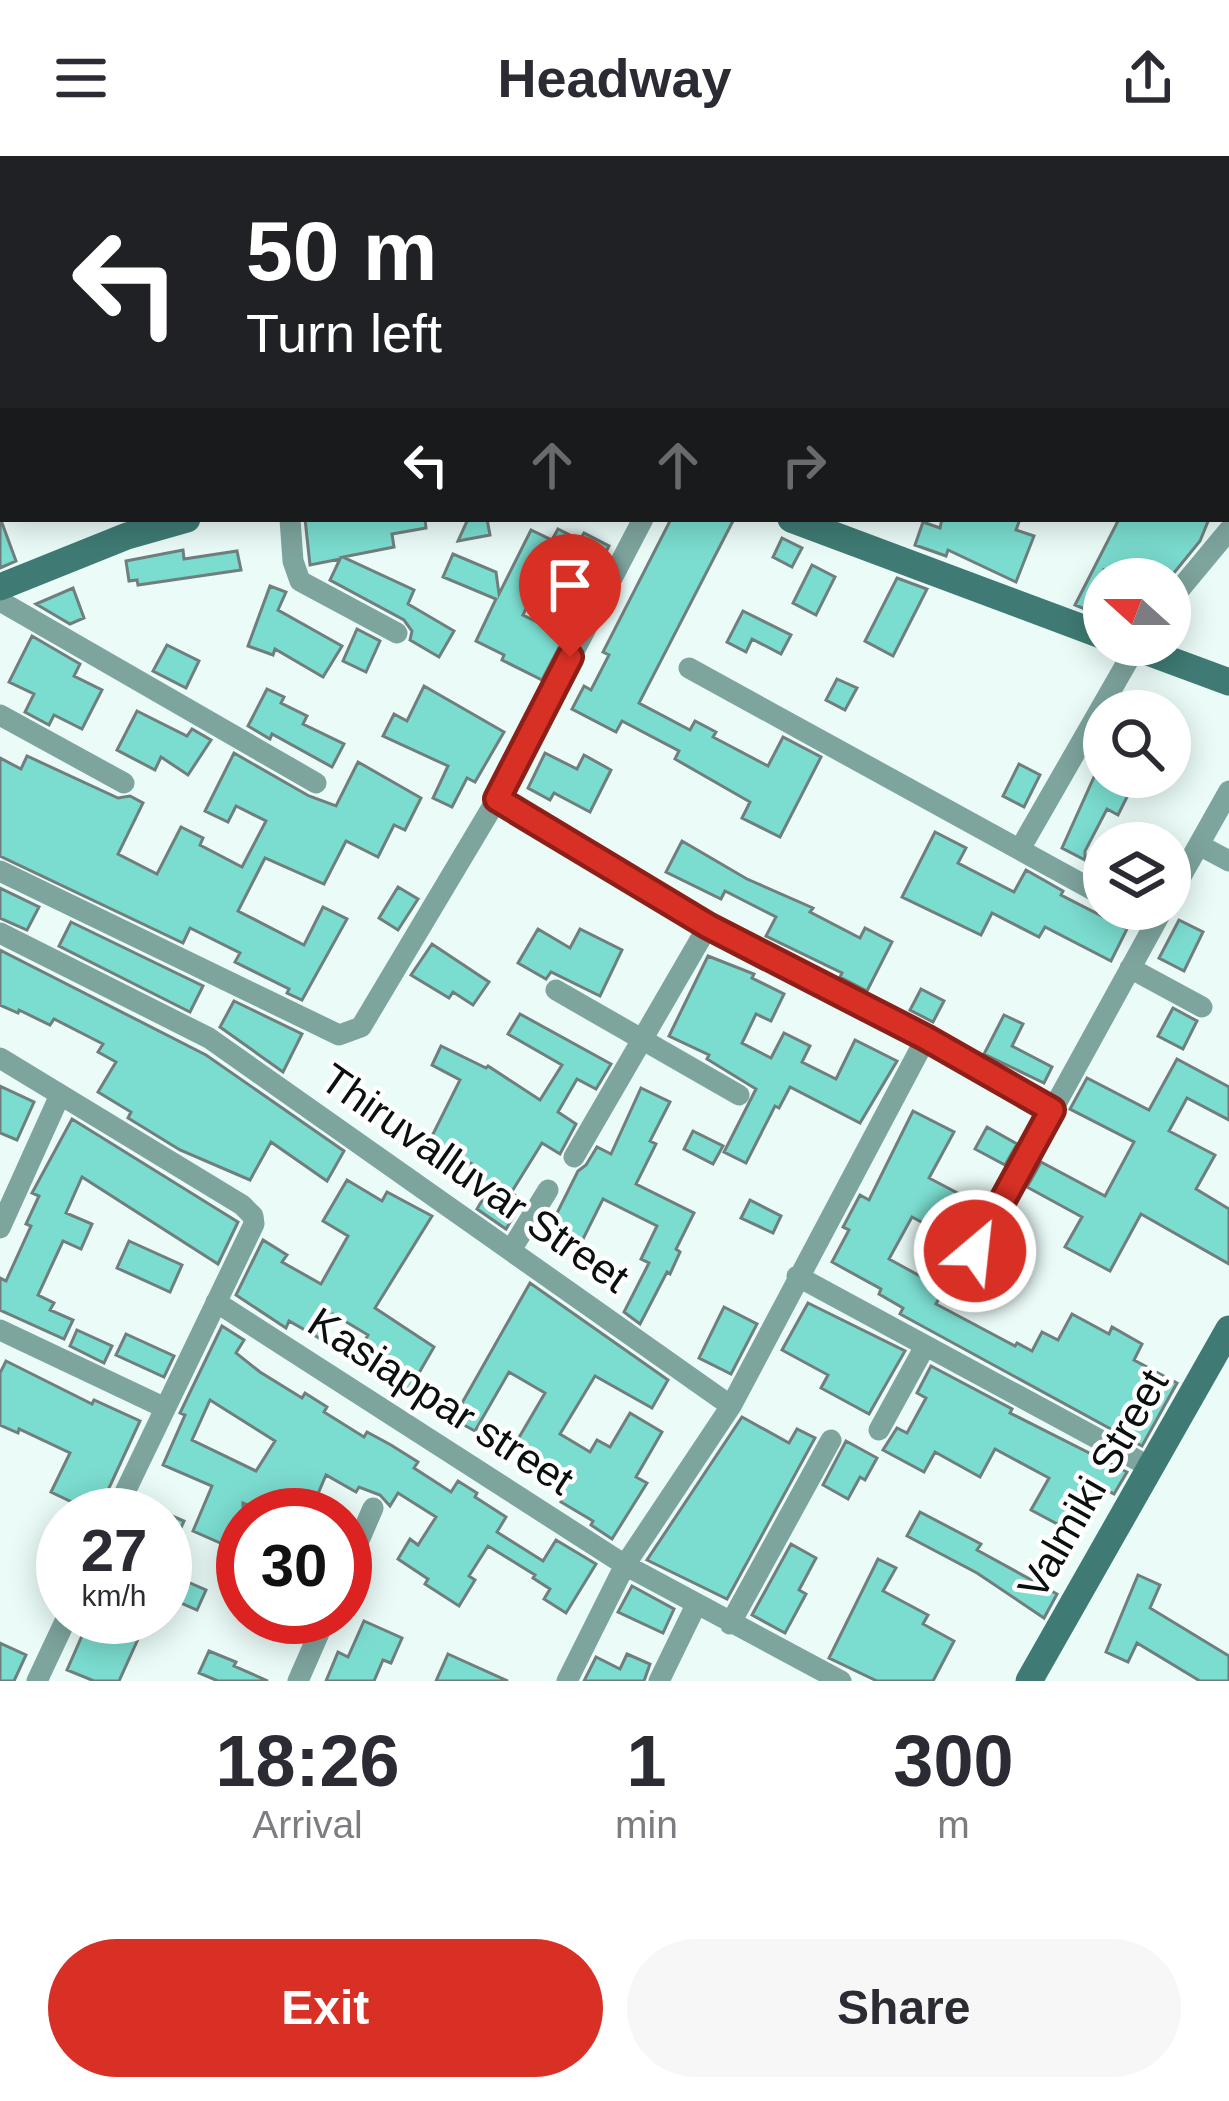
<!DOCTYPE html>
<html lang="en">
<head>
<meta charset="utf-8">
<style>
	:root { --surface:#fff; --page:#f7f7f7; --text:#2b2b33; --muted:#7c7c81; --accent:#d93025 }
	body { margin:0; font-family:Arial,sans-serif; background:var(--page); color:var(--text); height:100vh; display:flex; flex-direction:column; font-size:45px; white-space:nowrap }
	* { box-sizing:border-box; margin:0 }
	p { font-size:39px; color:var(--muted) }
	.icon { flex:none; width:66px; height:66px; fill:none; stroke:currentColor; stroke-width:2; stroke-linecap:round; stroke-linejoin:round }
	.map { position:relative; height:1525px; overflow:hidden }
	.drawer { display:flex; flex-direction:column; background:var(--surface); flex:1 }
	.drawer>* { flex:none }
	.banner { position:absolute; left:0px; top:0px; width:1230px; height:366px; box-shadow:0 6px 30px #0003; background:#202124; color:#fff; overflow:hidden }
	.needle { width:78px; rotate:291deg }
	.tools { position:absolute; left:1083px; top:402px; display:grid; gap:24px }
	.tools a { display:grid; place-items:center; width:108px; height:108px; border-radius:50%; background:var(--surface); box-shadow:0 6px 30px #0003; font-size:60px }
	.speed { position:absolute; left:36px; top:1332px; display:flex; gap:24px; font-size:60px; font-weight:700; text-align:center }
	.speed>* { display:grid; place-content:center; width:156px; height:156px; border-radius:50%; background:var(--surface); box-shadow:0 6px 30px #0003; line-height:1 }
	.speed small { font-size:30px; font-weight:400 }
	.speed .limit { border:18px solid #d22; background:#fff; color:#111 }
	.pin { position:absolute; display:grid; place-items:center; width:102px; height:102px; color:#fff; margin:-123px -51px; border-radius:50% 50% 50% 0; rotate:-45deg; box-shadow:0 0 12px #0007 }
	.pin .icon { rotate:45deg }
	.me { position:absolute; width:132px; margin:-66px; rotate:28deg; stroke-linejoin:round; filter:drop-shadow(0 0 9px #0008) }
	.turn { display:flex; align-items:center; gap:42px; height:252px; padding:0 48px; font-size:54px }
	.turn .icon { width:156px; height:156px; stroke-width:2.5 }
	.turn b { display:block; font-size:84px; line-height:102px }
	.lanes { display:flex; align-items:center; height:114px; padding:0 48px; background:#0003; justify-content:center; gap:60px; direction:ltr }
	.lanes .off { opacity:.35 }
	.eta { display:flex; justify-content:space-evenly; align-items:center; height:204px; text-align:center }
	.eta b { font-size:72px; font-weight:700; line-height:84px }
	.button { display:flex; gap:24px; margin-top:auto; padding:24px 48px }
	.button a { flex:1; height:138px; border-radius:72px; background:var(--accent); color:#fff; font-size:48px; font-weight:700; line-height:138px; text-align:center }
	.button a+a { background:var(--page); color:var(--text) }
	header { display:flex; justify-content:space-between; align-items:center; height:156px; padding:0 48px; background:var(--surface); font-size:54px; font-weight:700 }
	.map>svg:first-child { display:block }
	.water { fill:#5dbfb4 }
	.building { fill:#7bddd0; stroke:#707f7d; stroke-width:3; fill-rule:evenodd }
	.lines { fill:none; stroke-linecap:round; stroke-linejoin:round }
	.street { stroke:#7ea49e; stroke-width:21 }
	.secondary { stroke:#3f7b74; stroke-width:27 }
	.route-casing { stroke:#8d1f18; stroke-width:30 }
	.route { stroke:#d93025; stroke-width:21 }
	.labels { text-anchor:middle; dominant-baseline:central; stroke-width:9; stroke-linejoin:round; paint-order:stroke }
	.street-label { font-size:42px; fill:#0a100f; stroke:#fff }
</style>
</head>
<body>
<header><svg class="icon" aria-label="menu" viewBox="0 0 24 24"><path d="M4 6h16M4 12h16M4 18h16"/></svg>Headway<svg class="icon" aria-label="share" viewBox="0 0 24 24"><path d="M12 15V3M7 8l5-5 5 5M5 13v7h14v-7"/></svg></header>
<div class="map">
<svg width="1229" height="1525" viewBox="0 0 1229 1525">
	<rect width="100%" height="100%" fill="#eafbf8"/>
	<path class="water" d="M0,0h662l2,3h-661l-3,256z"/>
	<path class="building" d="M305,363h120l1,9 -34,6 2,13 -51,10 71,33 -6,14 46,27 -15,26 -29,-17 2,-9 -8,-11 -74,-40 10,-21 -30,6z
		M468,363h19l3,16 -32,6z
		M671,363h63l-95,184 51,27 5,-9 21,11 -3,5 55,29 15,-29 38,20 -41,80 -38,-19 8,-16 -75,-43 4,-8 -57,-30 -6,11 -44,-23 12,-23 7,4 18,-35 -6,-3z
		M942,363h78l-4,11 18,6 -18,46 -68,-32 -2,6 -31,-11 8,-23 17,6z
		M1119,363h90l-9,22 -31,38h-43l-22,-9v47l-29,-12z
		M2,367l14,38 -16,7v-44z
		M558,373l22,11 4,-7 25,13 -21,42 -42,-21 -23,48 42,21 -23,44 -40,-20 2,-5 -28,-14 20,-42 -53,-22 10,-23 43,18 3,22 32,-64 21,10z
		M782,382l20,10 -10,19 -19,-10z
		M183,394l1,9 53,-8 4,19 -103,15 -1,-5 -8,1 -3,-20z
		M812,409l23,12 -19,38 -23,-12z
		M897,422l30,11 -34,67 -28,-15z
		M270,430l16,6 -8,18 64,36 -19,31 -48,-28 -2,6 -25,-9z
		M73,432l11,30 -14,6 -34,-20z
		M743,455l48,24 -10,19 -29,-15 -6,13 -19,-10z
		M357,473l23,12 -14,31 -23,-11z
		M32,480l48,28 -6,12 28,14 -20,39 -28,-14 -5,10 -24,-13 9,-18 -25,-12z
		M167,489l32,16 -13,27 -33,-17z
		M837,523l20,9 -12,22 -19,-10z
		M424,530l80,46 -29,50 -8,-4 -15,29 -19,-9 15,-32 -65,-30 11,-22 13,7z
		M267,533l17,8 -3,6 26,13 -4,8 41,20 -12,23 -60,-33 -2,5 -22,-13z
		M137,555l50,25 5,-7 19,11 -23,35 -27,-18 -6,13 -38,-20z
		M234,597l75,43 27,10 22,-44 63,36 -16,32 -11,-5 -16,32 -32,-16 -22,43 -59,-26 -27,53 66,34 19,-38 24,12 -45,81 -15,-7 2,-4 -54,-27 5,-9 -50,-25 -7,15 -183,-87v-98l21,11 6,-13 91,42 12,-2 13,7 -25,51 39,20 24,-47 22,11 -3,7 42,22 24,-46 -30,-15 -8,16 -23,-11z
		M545,597l32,16 7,-14 27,15 -21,42 -36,-19 -4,7 -22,-12z
		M1019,608l21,11 -16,32 -21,-11z
		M1094,621h43l-19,38 -11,-6 -22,42v9l-23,-12z
		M935,676l31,16 -8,15 56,29 12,-22 37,21 -2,4 66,34 -16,32 -66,-34 -6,10 -47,-24 -11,22 -79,-38z
		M682,685l65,38 66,29 -3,4 50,26 5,-10 27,14 -25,49 -27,-14 2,-4 -76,-37 10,-19 -51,-26 -4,8 -55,-27z
		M398,731l20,12 -20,31 -19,-12z
		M0,732l39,19 -12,23 -27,-12z
		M1179,764l24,12 -19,39 -25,-13z
		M71,766l132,64 -13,26 -131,-66z
		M538,773l32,19 10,-19 42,21 -22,46 -49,-24 -5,7 -28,-16z
		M432,788l57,38 -16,23 -20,-13 -4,6 -38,-23z
		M0,794l206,105 138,96 -17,30 -56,-39 -21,38 -70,-30 -52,-32 3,-6 -33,-20 18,-30 -18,-10 5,-8 -49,-25 -4,6 -31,-15 -1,3 -18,-8z
		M708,800l46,18 -2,4 32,16 -13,27 -15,-7 -14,29 29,15 13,-25 26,13 -8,16 34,17 19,-39 42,21 -37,62 -70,-36 -11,21 -4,-2 -29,57 -22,-11 32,-63 -49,-30 2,-4 -40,-19z
		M921,833l23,12 -11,21 -23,-12z
		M234,845l68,33 -19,38 -63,-45z
		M1173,852l24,13 -14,28 -25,-13z
		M520,858l91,50 -15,25 -19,-10 -19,33 18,12 -16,30 -18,-11 -31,50 13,7 -18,29 -29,-20 13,-22 -23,-12 5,-11 -43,-22 31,-62 -28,-15 9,-19 45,22 2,-2 52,34 22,-35 -54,-31z
		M1004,859l19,9 -11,22 40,21 -8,16 -60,-29z
		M1177,903l52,28v33l-42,-22 -18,33 46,24 -19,34 33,20v55l-88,-50 -31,57 -45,-24 17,-30 -55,-30 14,-25 64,34 29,-54 -64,-33 17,-31 62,32z
		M0,930l34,16 -17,38 -17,-7z
		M641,932l29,14 -20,39 6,3 -20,40 58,29 -18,36 4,3 -10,22 -3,-2 -27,52 -16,-12 25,-49 -8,-4 16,-33 -54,-27 -22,44 -31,-16 28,-56 8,-6 11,-18 14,7z
		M913,955l41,21 -25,46 53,28 -20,38 -50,-27 -23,42 31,17 4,-7 24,13 -12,22 79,42 2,-3 15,8 10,-19 16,8 14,-26 37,20 3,-7 30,17 -8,16 43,23 -35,63 -242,-132 3,-6 -24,-14 2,-5 -49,-27 17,-32 -6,-3 17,-32 9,5z
		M72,963l166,103 -20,42 -136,-87 -16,36 26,11 -11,25 -18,-8 -25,54 16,8 -4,7 23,10 -9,19 -64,-29v-32l6,3 25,-55 -5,-2 13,-28 -7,-3z
		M987,971l30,17 -12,21 -30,-16z
		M693,975l30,15 -10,18 -29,-15z
		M347,1024l35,21 5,-9 45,24 -57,92 59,39 -29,50 -52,-35 15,-27 -35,-21 -14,24 -30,-17 -3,7 -50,-33 27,-55 24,15 -5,7 39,22 27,-48 -25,-15z
		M750,1044l31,16 -8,17 -32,-15z
		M1002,1078l26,14 -17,31 -28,-15z
		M129,1085l53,24 -12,27 -53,-24z
		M530,1127l138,97 -16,28 -57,-32 -35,58 30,18 7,-12 13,7 20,-34 32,19 -26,45 11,6 -35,56 -21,-14 2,-4 -32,-19 4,-8 -35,-21 8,-13 -24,-14 31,-53 -36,-21 -34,59 -22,-12z
		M808,1147l97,48 -36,63 -48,-26 7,-13 -46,-25z
		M724,1151l33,17 -26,50 -32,-16z
		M222,1170l22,14 -8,13 24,19 42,26 3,-5 22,14 -3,5 40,25 3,-5 24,13 27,17 -4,6 37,24 7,-11 19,12 -2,4 31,20 -9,15 46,29 13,-21 40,24 -30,49 -22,-14 6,-10 -17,-11 2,-3 -47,-29 -19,30 6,4 -16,26 -34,-22 3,-5 -30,-20 12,-20 8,6 18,-28 -38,-24 -8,13 -10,-11 -21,-8 -3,5 -30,-17 -17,40h-37l-29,-12v50l-50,-22 19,-45 -49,-21 22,-50 -5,-2zM210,1244l65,41 -19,30 -64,-31z
		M77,1174l35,16 -8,17 -34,-17z
		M126,1178l48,22 -10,21 -48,-22z
		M6,1205l86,43 2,-4 46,21 -43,93 -46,-22 19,-39 -51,-24 -1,4 -18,-8v-52z
		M931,1210l81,43 -2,4 117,59 -13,22 -13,-7 -25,47 -45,-24 18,-32 -54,-29 -15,28 -45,-25 -11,20 -41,-22 14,-22 10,5 19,-35 -9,-5z
		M742,1261l47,26 8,-14 18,9 -88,161 -80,-39z
		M846,1285l31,17 -12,22 -5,-3 -12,22 -25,-14z
		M920,1356l61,32 -4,6 80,44 -13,24 -67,-45 -70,-37z
		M165,1357l19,8 -19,43z
		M791,1388l25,14 -17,32 7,4 -21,39 -33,-18z
		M878,1403l18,9 -13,23 45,24 -5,9 31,17 -21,40h-56l-48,-23z
		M165,1416l41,18 -9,20 -32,-14z
		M1138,1419l22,10 -10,23 79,48v25h-29l-63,-38 -9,19 -22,-10z
		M632,1430l42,23 -11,24 -45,-21z
		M98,1461h50l-29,64h-25l-27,-11 18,-41 6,3z
		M364,1465l38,17 -11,25 -8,-3 -9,21h-48l12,-29 10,5z
		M0,1487l26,12 -12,26h-14z
		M209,1495l27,11 -2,4 34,15h-50l-19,-8z
		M448,1498l60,27h-72z
		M627,1498l23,10 -6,17h-60l12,-24 24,12z"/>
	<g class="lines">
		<path class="street" d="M785,0l4,3
			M937,3l2,-3
			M1129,3l1,-3
			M1227,84l2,-4
			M1227,212l2,-3
			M1227,240l2,1
			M290,363l3,42 7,20 97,52
			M0,445l316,182
			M1170,445l59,-71
			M689,512l415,228
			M0,559l124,68
			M497,643l211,127 218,112 125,72
			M1199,689l30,16
			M1020,693l117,-204
			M0,715l339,164 22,-8 136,-228 146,-280
			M1170,740l59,-105
			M1127,753l27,15
			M0,777l209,105 522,368 -106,159 -58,116
			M1130,812l72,39
			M556,834l183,105
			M0,902l242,147 11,11 1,8 -140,291
			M574,1001l134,-231
			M0,1072l60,-133
			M511,1094l37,-60
			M975,1095l188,-342
			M797,1120l353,191
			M216,1146l409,263 216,116
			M0,1174l163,77
			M731,1250l195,-368
			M879,1274l45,-82
			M345,1417l28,-65
			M730,1468l101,-184
			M37,1525l30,-64
			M298,1525l28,-64
			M659,1525l37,-76"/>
		<path class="secondary" d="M1217,0l7,3
			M791,363l313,117
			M0,431l127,-51 60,-17
			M1129,489l100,37
			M1029,1525l200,-352"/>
	</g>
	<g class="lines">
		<defs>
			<path id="route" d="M570,501l-73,142 211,127 218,112 126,72 -77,141"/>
		</defs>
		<use href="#route" class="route-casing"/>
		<use href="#route" class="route"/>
	</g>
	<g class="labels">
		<g class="street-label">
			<text transform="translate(475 1022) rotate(35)">Thiruvalluvar Street</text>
			<text transform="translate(441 1245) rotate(33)">Kasiappar street</text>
			<text transform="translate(1093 1328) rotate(-60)">Valmiki Street</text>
		</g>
	</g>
</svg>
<div class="tools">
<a><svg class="needle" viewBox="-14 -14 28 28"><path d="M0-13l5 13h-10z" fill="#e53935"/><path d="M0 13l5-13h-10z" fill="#7c7c81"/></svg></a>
<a><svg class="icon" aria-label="search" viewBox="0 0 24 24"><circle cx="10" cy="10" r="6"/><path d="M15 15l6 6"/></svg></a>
<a><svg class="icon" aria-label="layers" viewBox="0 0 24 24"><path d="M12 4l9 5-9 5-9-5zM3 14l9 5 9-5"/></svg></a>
</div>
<div class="speed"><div>27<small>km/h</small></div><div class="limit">30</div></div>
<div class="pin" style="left:570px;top:501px;background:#d93025"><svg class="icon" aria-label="arrive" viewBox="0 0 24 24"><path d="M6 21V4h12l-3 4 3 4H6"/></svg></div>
<svg class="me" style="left:975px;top:1095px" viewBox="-20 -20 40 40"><circle r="17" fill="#d93025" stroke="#fff" stroke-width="3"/><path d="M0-11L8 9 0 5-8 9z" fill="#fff"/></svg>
<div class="banner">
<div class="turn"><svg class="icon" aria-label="left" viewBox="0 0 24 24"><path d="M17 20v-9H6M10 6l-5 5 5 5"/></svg><div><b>50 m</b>Turn left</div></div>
<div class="lanes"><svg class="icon" aria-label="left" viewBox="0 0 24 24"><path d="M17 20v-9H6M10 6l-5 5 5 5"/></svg><svg class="icon off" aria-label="ahead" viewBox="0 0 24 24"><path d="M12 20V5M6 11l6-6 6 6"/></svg><svg class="icon off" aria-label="ahead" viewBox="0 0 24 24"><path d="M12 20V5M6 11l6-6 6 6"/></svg><svg class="icon off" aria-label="right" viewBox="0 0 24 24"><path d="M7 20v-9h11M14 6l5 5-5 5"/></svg></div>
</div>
</div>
<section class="drawer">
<div class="eta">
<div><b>18:26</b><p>Arrival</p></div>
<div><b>1</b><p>min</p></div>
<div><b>300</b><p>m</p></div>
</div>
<div class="button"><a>Exit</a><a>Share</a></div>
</section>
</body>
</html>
